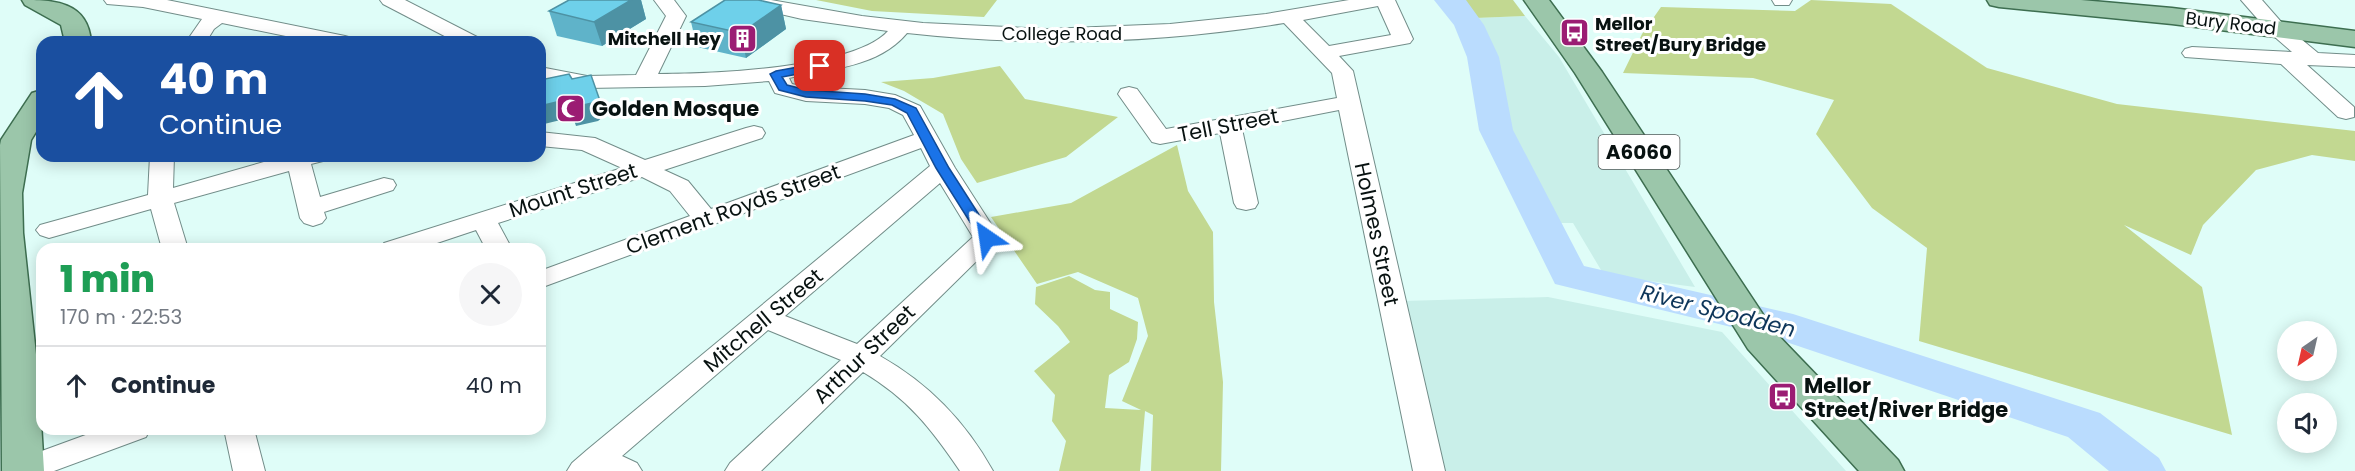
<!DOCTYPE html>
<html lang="en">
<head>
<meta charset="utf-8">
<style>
	:root { --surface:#fff; --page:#f6f6f7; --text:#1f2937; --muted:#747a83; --line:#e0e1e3 }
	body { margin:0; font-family:Poppins,sans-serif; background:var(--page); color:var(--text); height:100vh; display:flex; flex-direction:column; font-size:22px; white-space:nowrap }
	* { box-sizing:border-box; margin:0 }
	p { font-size:20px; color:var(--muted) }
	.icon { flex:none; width:33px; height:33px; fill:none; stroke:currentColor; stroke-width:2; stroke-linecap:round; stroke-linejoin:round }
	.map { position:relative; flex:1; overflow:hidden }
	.panel { position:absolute; left:36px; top:243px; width:510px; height:192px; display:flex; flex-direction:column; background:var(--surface); border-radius:18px; box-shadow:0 3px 15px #0003 }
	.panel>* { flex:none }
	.banner { position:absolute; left:36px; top:36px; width:510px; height:126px; border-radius:18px; box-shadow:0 3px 15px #0003; background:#1a4fa0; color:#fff; overflow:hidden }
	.needle { width:39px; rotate:214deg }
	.tools { position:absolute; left:2277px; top:321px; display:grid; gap:12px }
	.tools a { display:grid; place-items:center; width:60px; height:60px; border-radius:50%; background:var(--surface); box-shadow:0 3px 15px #0003; font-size:30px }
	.pin { position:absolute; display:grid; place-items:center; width:51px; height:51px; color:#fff; margin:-26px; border-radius:12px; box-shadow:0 3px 9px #0006 }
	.me { position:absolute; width:66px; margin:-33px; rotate:328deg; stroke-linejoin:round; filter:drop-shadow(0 0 4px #0008) }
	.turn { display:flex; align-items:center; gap:21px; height:126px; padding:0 24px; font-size:27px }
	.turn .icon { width:78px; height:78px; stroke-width:2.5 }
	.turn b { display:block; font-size:42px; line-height:51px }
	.round { display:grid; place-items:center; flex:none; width:63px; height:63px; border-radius:32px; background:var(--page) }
	.headline { display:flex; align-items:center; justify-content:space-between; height:102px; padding:0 24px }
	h1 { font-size:36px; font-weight:800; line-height:45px; color:#1e9e55 }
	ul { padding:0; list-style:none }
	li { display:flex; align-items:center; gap:18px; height:78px; padding:0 24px; border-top:2px solid var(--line) }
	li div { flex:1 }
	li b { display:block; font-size:22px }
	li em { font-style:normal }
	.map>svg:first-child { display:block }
	.built { fill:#c9efe9 }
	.green { fill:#c2d891 }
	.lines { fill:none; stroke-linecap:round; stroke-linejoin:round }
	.river { fill:#badcfe; fill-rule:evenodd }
	.minor-casing { stroke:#728d89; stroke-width:2 }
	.major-casing { stroke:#3d6e50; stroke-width:3 }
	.minor { fill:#fff; fill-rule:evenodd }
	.major { fill:#9bc6aa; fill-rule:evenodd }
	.wall { fill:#5fb3c9 }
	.shaded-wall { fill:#4d92a4 }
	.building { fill:#6ed0ea; stroke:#4d92a4; stroke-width:1.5 }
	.route { fill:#1a73e8; stroke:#114b97; stroke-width:1.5 }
	.labels { text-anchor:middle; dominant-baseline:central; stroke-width:6; stroke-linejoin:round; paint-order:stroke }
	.far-poi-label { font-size:18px; font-weight:bold; fill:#081211; stroke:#fff; text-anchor:start }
	.far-street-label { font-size:18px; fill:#081211; stroke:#fff }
	.shield { fill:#fff; stroke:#525958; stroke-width:1.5 }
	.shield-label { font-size:20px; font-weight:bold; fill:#081211 }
	.poi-label { font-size:21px; font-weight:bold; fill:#081211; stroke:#fff; text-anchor:start }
	.street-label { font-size:21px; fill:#081211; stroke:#fff }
	.water-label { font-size:22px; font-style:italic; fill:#0e365a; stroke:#fff }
</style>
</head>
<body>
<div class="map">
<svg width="2355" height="471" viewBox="0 0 2355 471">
	<rect width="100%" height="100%" fill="#dffdf8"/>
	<path class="built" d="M1525,16l34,41 136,230 -91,-12 -31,-52h-19l-44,-74 -17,-66 -2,-28 -17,-37z
		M1548,297l174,35 124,139h-402l-41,-170z"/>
	<path class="green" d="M816,0h181l-13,17 -112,-6z
		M1454,0h59l12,16 -50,2z
		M1811,0l80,4 96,64 130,36 238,27v30l-43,-6 -56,15 -53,55 -12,30 -67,-30 78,62 30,148 -313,-94 8,-93 -55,-40 -56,-74 18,-34 -81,-22 -130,-5 19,-39 19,-27 134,4z
		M1000,66l25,33 93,18 -52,40 -89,26 -16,-24 -18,-45 -39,-23 -23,-9 52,-4z
		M1177,145l11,46 25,41 1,70 9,80 -2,89h-70l2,-56 -8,-4 -5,60h-81l7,-30 -14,-20 3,-26 -21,-24 36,-29 -12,-16 -23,-22 1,-17 33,-11 26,14 15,2v17l28,13 -1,17 -8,23 -20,13 -4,33 36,2 -19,-9 26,-65 -10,-38 -60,-26 -41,12 -46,-67 80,-14z"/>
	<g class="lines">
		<path class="river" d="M1434,0h32l18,25 15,32 14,73 71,136 209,48 307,99 59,45 7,13h-57l-41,-34 -300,-101 -213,-52 -76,-154 -12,-73 -13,-32z"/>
		<defs>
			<path id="minor" d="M104,0h63l178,36 7,2 3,4h-40l-93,-19 -8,6 -8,13h-20l16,-23 -59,-12 -36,-3z
				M380,0h25l74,38 3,4h-26l-73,-38z
				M654,0h20l12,16 -28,58c51,0 196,-5 230,-43l-86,-12 -64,-15 -3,-4h36l91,16 61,7 124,6 123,-5 96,-10 83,-14h46l18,39 -3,4 -71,13 14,15 92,400h-32l-74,-361 -97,19 16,74 -3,5 -9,2 -9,-2 -3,-5 -14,-70 -60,11 -8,-2 -34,-48 3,-5 8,-2 8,2 29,40 171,-31 -5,-25 -48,-50c-123,20 -252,24 -377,10 -28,34 -77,36 -118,45l3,6 14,3 59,3 30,5 25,11 35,62 45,70 -120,118c48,27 86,66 113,115h-33c-29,-43 -52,-72 -97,-99l-102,99h-36l5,-8 111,-103 -73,-30 -146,126 15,7 5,8h-75l5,-8 15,-13 343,-284 -9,-18 -381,140v-17l150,-55 -20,-25 -28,-14 -144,46 14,26h-26l-10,-19 -57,19h-39l4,-6 238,-75 -40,-18 -42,-4v-14l55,6 50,22 101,-32 8,-2 8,2 3,5 -3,5 -98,32 24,11 23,28 203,-74 -11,-20 -14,-7 -24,-4 -59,-3 -31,-8 -6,-12 -64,5 -118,2 -47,-9v-12l47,9 49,-1 30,-59zM1378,6l13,29 -62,11 -26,-26zM940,183l33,54 -116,107 -72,-28z
				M1772,0h20l-3,5h-14z
				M2241,0h21l21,24 35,29 37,2v12l-48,-2 47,42v10l-8,2 -8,-2 -57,-53 -96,-7 -3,-4 3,-4 7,-2 100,5 -23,-20z
				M150,156h24l-1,32 112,-32h42l-4,5 -12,3 9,33 64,-19 9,2 3,5 -3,5 -69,22 2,6 -4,5 -9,3 -9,-3 -4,-5 -11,-47 -115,32 14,46h-26l-11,-40 -102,29 -9,-3 -4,-5 4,-5 108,-30z
				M102,429h48l-4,8 -92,34h-50l5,-8z
				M224,429h30l11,42h-32z"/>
			<path id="major" d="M22,0c31,0 66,1 69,42h-26l-4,-17 -36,-20z
				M1524,0h25l53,72 172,259 124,129 6,11h-45l-111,-122 -173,-276z
				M1987,0h94l91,8 183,23v16l-183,-23 -173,-17 -9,-2z
				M42,90v32l-11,18 -9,53 1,40 15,140 6,98h-42l-2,-326 1,-5 31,-47z"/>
		</defs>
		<use href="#minor" class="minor-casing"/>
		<use href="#major" class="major-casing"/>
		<use href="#minor" class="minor"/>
		<use href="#major" class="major"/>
	</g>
	<path class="wall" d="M569,0h72l5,19 -44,27 -45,-10 -8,-25z
		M781,5l5,24 -40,29 -49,-11 -6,-25z"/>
	<path class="shaded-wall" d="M631,0h10l5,19 -44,27 -8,-24z
		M781,5l5,24 -40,29 -5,-25z
		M599,98l5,18 -6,5 -22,5 -3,-9 -33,8v-19l29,-7z"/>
	<path class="building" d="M569,0h62l-37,22 -45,-11z
		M725,0h33l23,5 -40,28 -50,-11z
		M569,74l3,5 19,-4 8,23 -7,5 -22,5 -1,-9 -29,7v-26z"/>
	<path class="route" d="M820,63l6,3 -2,3 -42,8 5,8 20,5 58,4 30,5 21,9 33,60 45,70 -2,3 -5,1 -7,-4 -44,-70 -29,-55 -15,-8 -27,-4 -59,-4 -27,-7 -9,-16 6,-3z"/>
	<defs>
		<symbol id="bus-square" viewBox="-11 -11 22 22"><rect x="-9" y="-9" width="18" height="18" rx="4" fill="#9b1c73" stroke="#fff"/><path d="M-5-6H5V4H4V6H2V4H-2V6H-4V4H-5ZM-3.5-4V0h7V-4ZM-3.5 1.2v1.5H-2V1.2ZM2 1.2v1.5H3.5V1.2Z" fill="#fff"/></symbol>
		<symbol id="building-square" viewBox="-11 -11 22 22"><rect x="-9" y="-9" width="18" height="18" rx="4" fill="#9b1c73" stroke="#fff"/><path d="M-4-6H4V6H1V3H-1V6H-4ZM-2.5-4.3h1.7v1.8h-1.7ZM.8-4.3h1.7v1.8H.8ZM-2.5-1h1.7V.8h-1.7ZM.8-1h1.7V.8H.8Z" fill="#fff"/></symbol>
		<symbol id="mosque-square" viewBox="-11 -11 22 22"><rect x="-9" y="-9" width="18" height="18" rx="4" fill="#9b1c73" stroke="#fff"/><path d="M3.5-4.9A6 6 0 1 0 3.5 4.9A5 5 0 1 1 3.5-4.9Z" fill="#fff"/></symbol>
	</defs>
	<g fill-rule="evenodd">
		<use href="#bus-square" x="1558" y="16" width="33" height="33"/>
		<use href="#building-square" x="726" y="22" width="33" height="33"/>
		<use href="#mosque-square" x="554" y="92" width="33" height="33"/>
		<use href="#bus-square" x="1766" y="380" width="33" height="33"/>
	</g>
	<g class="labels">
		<g class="far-poi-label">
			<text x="1595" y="23">Mellor<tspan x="1595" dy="21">Street/Bury Bridge</tspan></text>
			<text x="721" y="38" text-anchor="end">Mitchell Hey</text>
		</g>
		<g class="far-street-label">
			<text transform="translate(2231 23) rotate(7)">Bury Road</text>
			<text x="1062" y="33">College Road</text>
		</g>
		<rect class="shield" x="1598.5" y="135" width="81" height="34" rx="4.5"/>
		<g class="shield-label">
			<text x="1639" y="152">A6060</text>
		</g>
		<g class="poi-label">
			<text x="592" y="108">Golden Mosque</text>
			<text x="1804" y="385">Mellor<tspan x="1804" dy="24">Street/River Bridge</tspan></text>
		</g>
		<g class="street-label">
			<text transform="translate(1228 125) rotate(-11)">Tell Street</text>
			<text transform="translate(573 190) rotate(-18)">Mount Street</text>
			<text transform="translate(733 209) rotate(-20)">Clement Royds Street</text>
			<text transform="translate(1377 234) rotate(78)">Holmes Street</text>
			<text transform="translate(763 320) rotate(-40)">Mitchell Street</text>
			<text transform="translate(864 354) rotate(-44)">Arthur Street</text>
		</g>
		<g class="water-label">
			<text transform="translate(1718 311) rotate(14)">River Spodden</text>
		</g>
	</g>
</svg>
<div class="tools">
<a><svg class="needle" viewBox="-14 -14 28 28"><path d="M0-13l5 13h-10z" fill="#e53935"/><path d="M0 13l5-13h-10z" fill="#747a83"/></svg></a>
<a><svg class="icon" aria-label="sound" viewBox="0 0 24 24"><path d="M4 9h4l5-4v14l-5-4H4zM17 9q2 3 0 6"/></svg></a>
</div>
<div class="pin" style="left:820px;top:66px;background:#d93025"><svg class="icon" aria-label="arrive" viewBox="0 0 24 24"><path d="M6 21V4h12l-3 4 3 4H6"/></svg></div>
<svg class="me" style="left:987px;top:238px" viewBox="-20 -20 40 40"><path d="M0-17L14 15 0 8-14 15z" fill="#1a73e8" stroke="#fff" stroke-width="4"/></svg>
<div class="banner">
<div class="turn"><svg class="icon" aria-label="ahead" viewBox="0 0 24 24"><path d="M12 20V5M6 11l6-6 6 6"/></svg><div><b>40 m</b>Continue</div></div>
</div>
<section class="panel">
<div class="headline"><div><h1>1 min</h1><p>170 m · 22:53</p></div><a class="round"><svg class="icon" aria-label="close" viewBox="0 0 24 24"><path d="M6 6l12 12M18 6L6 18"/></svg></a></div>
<ul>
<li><svg class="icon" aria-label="ahead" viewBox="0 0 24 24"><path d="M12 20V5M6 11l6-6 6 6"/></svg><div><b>Continue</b></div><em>40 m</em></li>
</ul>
</section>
</div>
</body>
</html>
